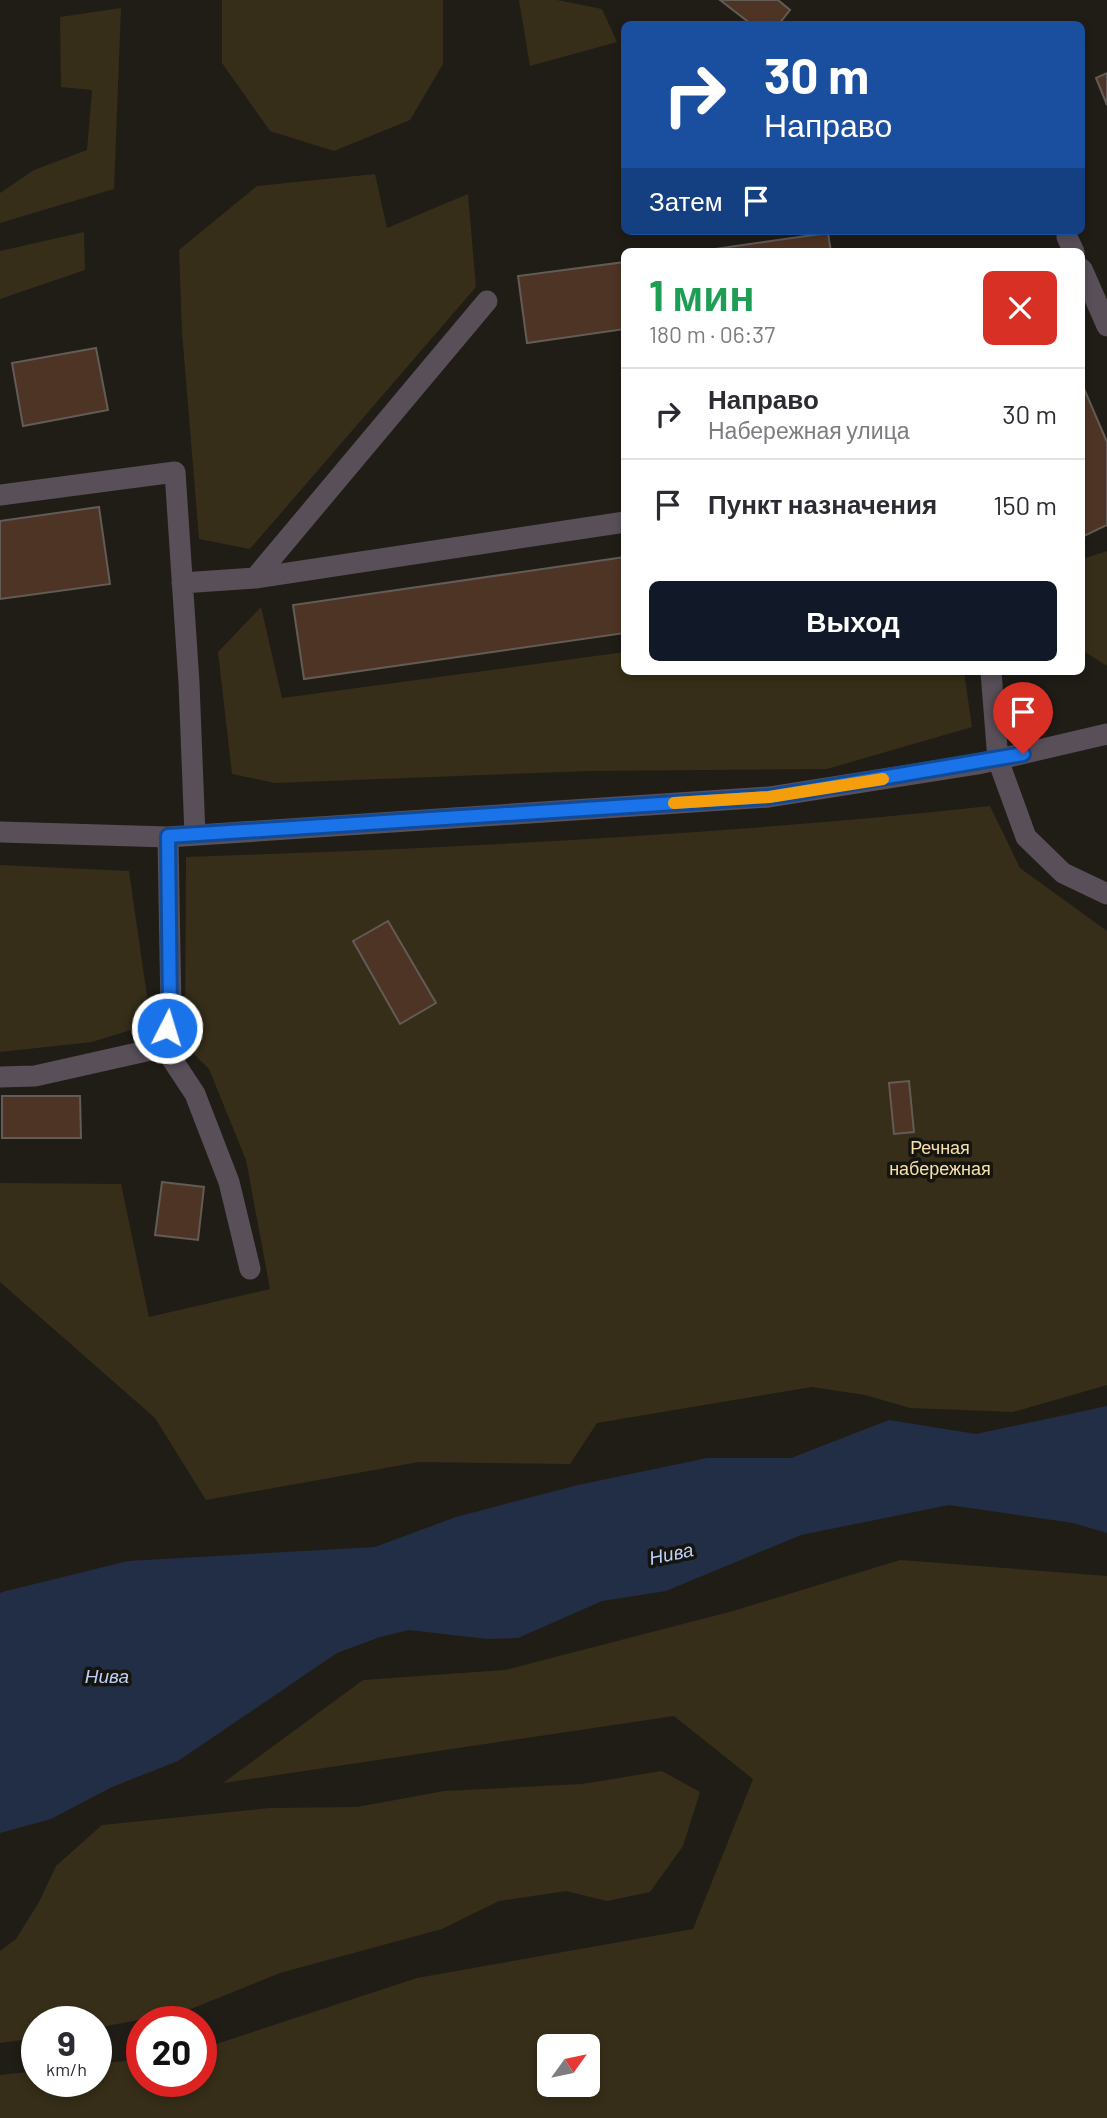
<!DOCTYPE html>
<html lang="ru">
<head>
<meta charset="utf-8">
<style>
	:root { --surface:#fff; --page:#f7f7f7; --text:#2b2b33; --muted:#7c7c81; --line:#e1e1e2; --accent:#111827 }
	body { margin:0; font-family:Barlow,sans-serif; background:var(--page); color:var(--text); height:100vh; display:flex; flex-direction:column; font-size:26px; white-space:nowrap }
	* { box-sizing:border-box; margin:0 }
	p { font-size:23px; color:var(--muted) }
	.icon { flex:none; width:38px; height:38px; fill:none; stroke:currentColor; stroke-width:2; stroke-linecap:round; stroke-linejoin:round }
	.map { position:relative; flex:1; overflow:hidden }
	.details { position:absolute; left:621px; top:248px; width:464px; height:427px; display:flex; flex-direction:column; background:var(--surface); border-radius:10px; box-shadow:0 4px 10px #0003 }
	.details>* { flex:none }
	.top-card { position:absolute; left:621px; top:21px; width:464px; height:214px; border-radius:10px; box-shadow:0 4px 10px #0003; background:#1a4fa0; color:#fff; overflow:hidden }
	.needle { width:46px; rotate:57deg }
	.tools { position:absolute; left:537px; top:2034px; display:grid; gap:14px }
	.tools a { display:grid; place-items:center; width:63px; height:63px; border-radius:10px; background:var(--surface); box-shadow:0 4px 10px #0003; font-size:35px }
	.speed { position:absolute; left:21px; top:2006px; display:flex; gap:14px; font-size:35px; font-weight:700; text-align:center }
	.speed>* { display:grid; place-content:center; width:91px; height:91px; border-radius:50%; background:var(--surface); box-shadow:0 4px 10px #0003; line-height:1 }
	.speed small { font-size:18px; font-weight:400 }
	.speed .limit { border:10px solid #d22; background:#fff; color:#111 }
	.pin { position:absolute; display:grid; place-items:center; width:60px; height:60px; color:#fff; margin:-72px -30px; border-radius:50% 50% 50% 0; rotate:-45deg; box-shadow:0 0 7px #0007 }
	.pin .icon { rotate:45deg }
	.me { position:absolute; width:77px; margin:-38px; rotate:5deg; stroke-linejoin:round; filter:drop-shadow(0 0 5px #0008) }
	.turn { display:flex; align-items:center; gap:24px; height:147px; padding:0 28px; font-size:32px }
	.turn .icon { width:91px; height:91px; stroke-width:2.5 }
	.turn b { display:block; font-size:49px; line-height:60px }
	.then { display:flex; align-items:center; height:66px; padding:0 28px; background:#0003; gap:14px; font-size:26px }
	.round { display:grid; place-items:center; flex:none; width:74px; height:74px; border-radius:10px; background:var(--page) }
	.head { display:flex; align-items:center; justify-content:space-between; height:119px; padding:0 28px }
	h1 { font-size:42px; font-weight:700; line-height:52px; color:#1e9e55 }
	.action { display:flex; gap:14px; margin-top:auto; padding:14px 28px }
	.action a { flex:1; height:80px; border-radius:10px; background:var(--accent); color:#fff; font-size:28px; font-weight:700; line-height:80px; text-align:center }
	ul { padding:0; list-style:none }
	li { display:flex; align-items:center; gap:21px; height:91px; padding:0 28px; border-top:2px solid var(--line) }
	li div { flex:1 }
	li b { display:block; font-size:26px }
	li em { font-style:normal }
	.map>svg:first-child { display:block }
	.green { fill:#362e18; fill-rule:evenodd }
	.water { fill:#222e45 }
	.building { fill:#4e3424; stroke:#625b56; stroke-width:2 }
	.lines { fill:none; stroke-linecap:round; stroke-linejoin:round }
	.minor { stroke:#584f59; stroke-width:21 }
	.route-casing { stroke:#114b97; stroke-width:18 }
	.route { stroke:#1a73e8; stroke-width:12 }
	.slow { stroke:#f59e0b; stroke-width:12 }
	.labels { text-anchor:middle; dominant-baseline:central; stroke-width:7; stroke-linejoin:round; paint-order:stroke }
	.park-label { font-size:18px; fill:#f6e1a9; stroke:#16140e }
	.water-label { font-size:19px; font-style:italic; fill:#bcd1f9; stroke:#16140e }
</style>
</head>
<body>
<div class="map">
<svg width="1107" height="2118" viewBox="0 0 1107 2118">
	<rect width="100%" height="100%" fill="#201d17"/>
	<path class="green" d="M222,0h221v64l-33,56 -76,31 -64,-20 -48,-68z
		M519,0h38l45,9 15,33 -87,24z
		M121,8l-7,181 -114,34v-30l34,-23 53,-20 5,-60 -31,-3 -1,-70z
		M375,174l12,54 81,-34 8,93 -226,262 -51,-10 -17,-207 -3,-82 78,-64z
		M84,232l1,38 -85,29v-48z
		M1107,551v115l-25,-16v-91z
		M261,607l21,91 343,-46v20h339l8,55 -145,42 -237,2 -315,12 -43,-9 -14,-122z
		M990,806l30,62 87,63v454l-94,27 -103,-4 -45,-13 -53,-8 -215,36 -27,41 -151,-2 -213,38 -51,-82 -155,-136v-99l121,1 28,133 121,-28 -24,-129 -37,-91 -24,-24 1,-188c268,-9 536,-22 804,-51z
		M0,865l129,6 22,153 -59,18 -92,10z
		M900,1560l207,16v542h-1107v-43l37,-4v10h59v-17l46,-5v22h59v-32l216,-71 276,-49 60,-150 -79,-63 -451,67 140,-103 142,-10 228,-59zM550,2046h38v38h-38z
		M662,1771l38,21 -17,54 -33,46 -43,9 -41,-10 -67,10 -57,28 -162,44 -94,38 -90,17v-7h-59v17l-37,5v-92l16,-12 23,-37 17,-36 46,-41 168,-17 87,-1 87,-16 138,-7z"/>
	<path class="water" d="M1107,1406v127l-34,-10 -124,-18 -148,30 -135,56 -64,10 -84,37 -31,1 -78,-9 -29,7 -43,16 -159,108 -66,26 -61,32 -51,14v-240l6,-2 122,-30 247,-14 81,-30 122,-32 129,-27h84l98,-38 87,14z"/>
	<path class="building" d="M720,0h58l12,10 -11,14h-28z
		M1107,73v32l-11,-27z
		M828,233l3,19h-137z
		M625,262v67l-98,14 -9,-67z
		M96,348l12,62 -85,16 -11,-63z
		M1082,384l25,58v83l-25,12z
		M99,507l11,77 -110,15v-78z
		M625,557v76l-321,46 -11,-74z
		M388,921l48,82 -36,21 -47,-83z
		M909,1081l5,51 -20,2 -5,-51z
		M2,1096h78l1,42h-79z
		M162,1182l42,5 -6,53 -43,-5z"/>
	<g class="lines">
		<path class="minor" d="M1067,237l7,15
			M1082,269l25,57
			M0,495l175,-23 14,211 6,152
			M255,578l370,-56
			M182,583l73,-5 232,-277
			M991,672l7,88 28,77 37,36 44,21
			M0,832l168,5 601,-40 209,-33 129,-30
			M164,1047l31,47 34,88 21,87
			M0,1077l35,-1 129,-29 7,-37 -3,-173"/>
	</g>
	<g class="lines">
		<defs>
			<path id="route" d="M167,1028l3,-18 -2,-174 601,-39 254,-43"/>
		</defs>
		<use href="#route" class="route-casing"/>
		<use href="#route" class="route"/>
		<path class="slow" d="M674,803l95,-6 114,-18"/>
	</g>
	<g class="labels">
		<g class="park-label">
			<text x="940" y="1147">Речная<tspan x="940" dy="21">набережная</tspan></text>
		</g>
		<g class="water-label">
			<text transform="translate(671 1553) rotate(-12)">Нива</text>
			<text x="107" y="1675">Нива</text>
		</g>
	</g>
</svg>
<div class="tools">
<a><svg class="needle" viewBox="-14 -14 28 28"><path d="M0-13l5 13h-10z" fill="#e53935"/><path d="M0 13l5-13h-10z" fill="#7c7c81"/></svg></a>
</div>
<div class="speed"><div>9<small>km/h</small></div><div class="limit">20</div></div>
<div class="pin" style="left:1023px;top:754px;background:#d93025"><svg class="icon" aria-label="arrive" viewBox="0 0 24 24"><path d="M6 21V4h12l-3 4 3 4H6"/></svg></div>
<svg class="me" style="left:167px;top:1028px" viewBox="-20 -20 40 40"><circle r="17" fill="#1a73e8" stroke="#fff" stroke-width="3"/><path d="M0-11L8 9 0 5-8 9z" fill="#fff"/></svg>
<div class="top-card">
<div class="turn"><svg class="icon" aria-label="right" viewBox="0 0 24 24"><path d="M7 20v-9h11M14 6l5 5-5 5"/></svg><div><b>30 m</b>Направо</div></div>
<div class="then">Затем<svg class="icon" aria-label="arrive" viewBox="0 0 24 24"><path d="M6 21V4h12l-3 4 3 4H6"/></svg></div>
</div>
<section class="details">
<div class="head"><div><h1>1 мин</h1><p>180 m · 06:37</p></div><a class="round" style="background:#d93025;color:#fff"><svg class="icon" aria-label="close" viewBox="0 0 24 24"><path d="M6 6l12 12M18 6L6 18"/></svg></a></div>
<ul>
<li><svg class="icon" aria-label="right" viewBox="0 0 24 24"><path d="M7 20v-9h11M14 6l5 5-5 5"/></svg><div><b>Направо</b><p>Набережная улица</p></div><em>30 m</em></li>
<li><svg class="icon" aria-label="arrive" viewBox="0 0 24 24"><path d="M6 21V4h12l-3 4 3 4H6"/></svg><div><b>Пункт назначения</b></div><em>150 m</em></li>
</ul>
<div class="action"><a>Выход</a></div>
</section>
</div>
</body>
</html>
